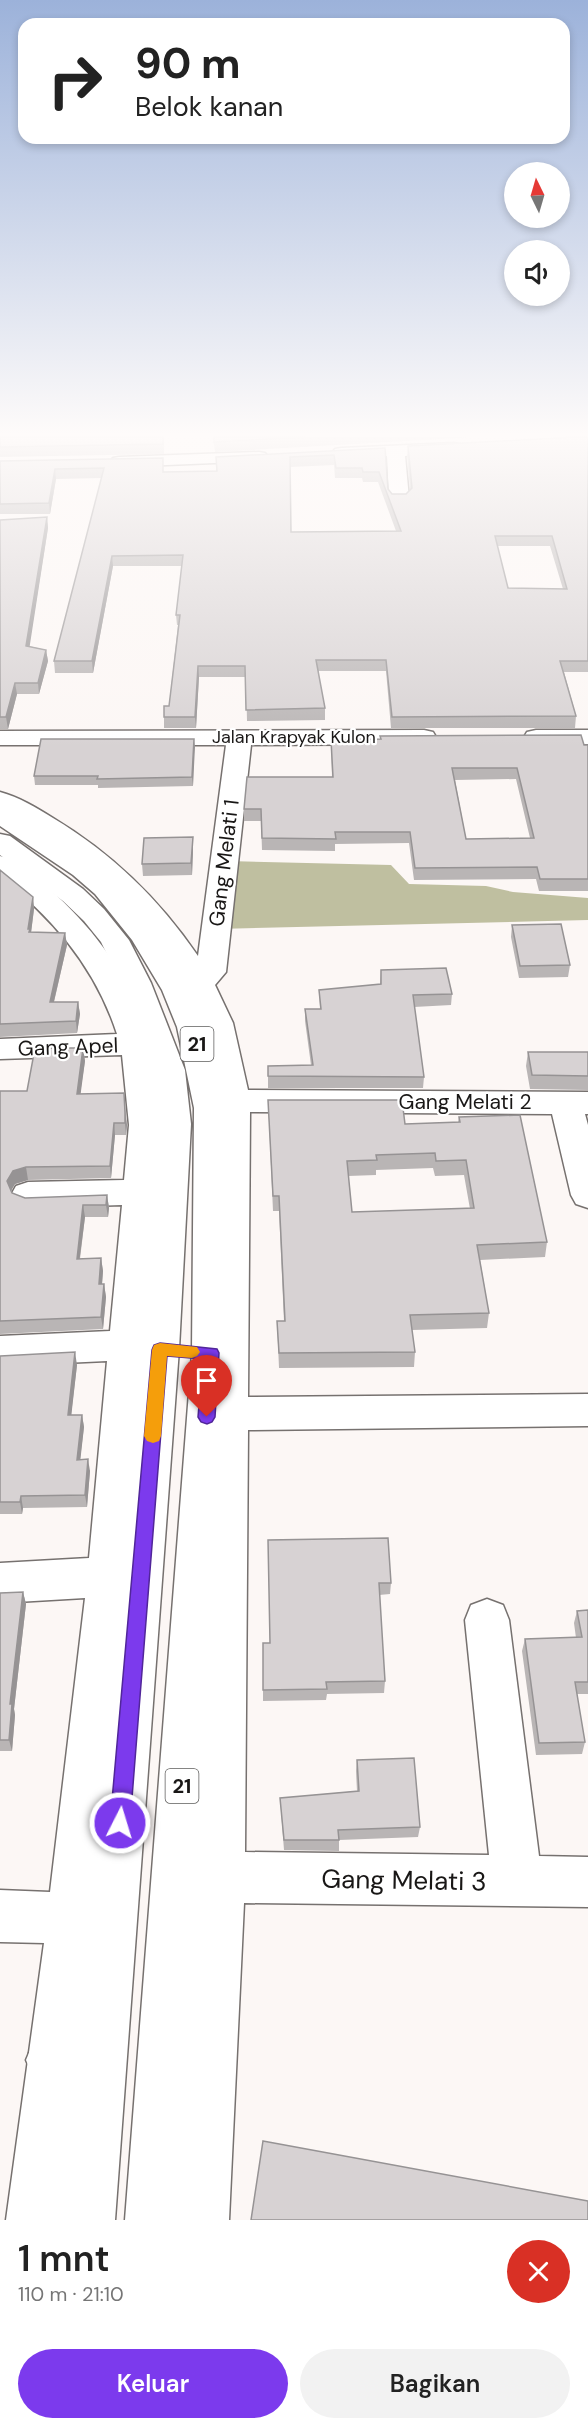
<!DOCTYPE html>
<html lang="id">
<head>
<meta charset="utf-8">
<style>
	:root { --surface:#fff; --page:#f2f2f2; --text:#222; --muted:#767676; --accent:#7c3aed }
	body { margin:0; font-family:"DM Sans",sans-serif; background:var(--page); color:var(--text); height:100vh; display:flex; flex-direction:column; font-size:22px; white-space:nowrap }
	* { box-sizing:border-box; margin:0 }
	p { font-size:20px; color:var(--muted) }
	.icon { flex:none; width:33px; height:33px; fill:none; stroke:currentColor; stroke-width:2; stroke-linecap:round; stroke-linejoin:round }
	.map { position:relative; height:2220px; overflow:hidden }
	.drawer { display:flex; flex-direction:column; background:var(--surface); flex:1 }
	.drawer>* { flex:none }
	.banner { position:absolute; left:18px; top:18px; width:552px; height:126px; border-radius:18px; box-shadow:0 3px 9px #0003; background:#fff; color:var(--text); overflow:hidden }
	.needle { width:39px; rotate:355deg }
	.controls { position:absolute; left:504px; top:162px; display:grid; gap:12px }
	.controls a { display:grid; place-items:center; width:66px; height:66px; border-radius:50%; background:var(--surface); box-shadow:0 3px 9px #0003; font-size:30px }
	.pin { position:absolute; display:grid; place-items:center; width:51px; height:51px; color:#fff; margin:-62px -26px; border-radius:50% 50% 50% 0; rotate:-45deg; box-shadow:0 0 6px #0007 }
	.pin .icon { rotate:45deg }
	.me { position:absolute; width:66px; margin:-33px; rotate:5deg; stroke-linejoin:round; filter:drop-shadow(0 0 4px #0008) }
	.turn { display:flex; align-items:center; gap:21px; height:126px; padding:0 18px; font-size:27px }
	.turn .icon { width:78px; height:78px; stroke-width:2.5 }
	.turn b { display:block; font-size:42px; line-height:51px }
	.round { display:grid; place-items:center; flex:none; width:63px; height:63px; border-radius:32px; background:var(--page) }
	.overview { display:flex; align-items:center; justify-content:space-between; height:102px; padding:0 18px }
	h1 { font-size:36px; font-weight:600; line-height:45px }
	.action { display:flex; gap:12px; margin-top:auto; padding:12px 18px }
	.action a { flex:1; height:69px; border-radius:36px; background:var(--accent); color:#fff; font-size:24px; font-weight:600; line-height:69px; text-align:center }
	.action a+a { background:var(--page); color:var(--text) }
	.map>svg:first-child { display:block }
	.forest { fill:#bfbfa0 }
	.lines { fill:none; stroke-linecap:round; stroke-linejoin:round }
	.minor-casing { stroke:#76716f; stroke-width:3 }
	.highway-casing { stroke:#76716f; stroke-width:3 }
	.minor { fill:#fff; fill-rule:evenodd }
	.highway { fill:#fff; fill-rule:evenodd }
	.wall { fill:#b9b5b5; fill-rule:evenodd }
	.shaded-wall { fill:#969394 }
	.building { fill:#d7d2d3; stroke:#969394; stroke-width:1.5; fill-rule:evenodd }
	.route { fill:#7c3aed; stroke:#51269a; stroke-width:1.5 }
	.slow { fill:#f59e0b }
	.labels { text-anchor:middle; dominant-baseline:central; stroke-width:4.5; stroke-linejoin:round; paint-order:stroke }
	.far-street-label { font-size:18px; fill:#191716; stroke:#fff }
	.shield { fill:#fff; stroke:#5e5d5c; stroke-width:1.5 }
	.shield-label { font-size:20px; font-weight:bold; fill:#191716 }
	.street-label { font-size:21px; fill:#191716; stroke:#fff }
	.near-street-label { font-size:26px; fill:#191716; stroke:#fff }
</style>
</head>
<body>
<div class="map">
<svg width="588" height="2220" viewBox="0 0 588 2220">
	<rect width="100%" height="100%" fill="#fcf7f5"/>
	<path class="forest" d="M227,861l164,4 18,19 77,2 27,6 75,6v22l-371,9z"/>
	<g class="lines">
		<defs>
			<path id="minor" d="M454,443l6,1 3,4 -3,4 -55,4 4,42 -3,4h-14l-3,-4 -2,-42 -46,2 -6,-1 -3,-4 3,-4 6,-1z
				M259,452l6,1 3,4 -3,4 -146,6 -6,-1 -3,-4 3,-4 6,-1z
				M424,730l9,2 3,5 -3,5 -9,2 -173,1 -25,227 -11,13 18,38 15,67 340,2v22h-3l3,11v83l-12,-4 -5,-9 -19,-81 -302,-2 -2,285 340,-3v32l-340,4 -3,422 244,3 -24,-235 6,-15 16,-6 16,6 6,15 30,236 49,1v50l-344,-4 -15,317h-58l24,-343 23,-776c-5,-30 -9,-61 -20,-90 -4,-10 -10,-18 -15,-28 -38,-77 -107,-133 -183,-173v-18c19,5 37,16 53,26 60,36 106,81 145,138l28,-211h-226v-14z
				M536,730h52v14h-52l-9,-2 -3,-5 3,-5z
				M0,856c19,4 34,20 49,33 47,40 85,95 102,154 7,27 9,55 12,82l-32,452 -32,341 -35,302h-58l38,-277 -44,-1v-52l50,2 35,-294 -85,5v-40l89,-5 18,-197 -107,5v-30l110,-5 12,-126 -94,3 -12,-4 -5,-9 5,-9 12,-4 96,-2 5,-55 -7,-70 -122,4v-20l117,-5c-21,-65 -63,-116 -117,-157z"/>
			<path id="highway" d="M0,808l29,12 64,43 22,19 39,49 38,59 17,37 17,81 4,245 -33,620 15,-1 19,8 8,19 -8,19 -19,8 -18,1 -11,193h-58l67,-867 2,-245 -17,-81 -15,-37 -30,-50 -37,-46 -22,-19 -73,-49z
				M0,834l10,2 73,53 21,20 25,31 22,43 34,87 6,54 -12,225 -64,871h-58l13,-133h-17l-19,-8 -8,-19 8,-19 19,-8h22l66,-684 16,-225 -4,-54 -32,-87 -20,-41 -17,-21 -21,-20 -63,-46z"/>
		</defs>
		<use href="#minor" class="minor-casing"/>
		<use href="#highway" class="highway-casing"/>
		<use href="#minor" class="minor"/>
		<use href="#highway" class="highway"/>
	</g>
	<path class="wall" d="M0,437h164v17l-164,3z
		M213,437h262l-260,15z
		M588,437v235h-24l12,44 -1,12h-184l-5,-57h-68l7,37v12l-78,1 -1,-44h-47l-3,51h-32v-11l5,-11 9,-81h-1l-1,-10 6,-49h-69l-20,107h-38l-1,-12 48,-183 -46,1 -6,35h-50v-53l164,11 52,-1v-14l169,-9 3,41 4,5h14l4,-5 -3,-33 1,-10zM334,465l1,13h27l1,4h15l18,49 -105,1 -1,-65zM497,546h53l13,43 -55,-1z
		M47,517l1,11 -19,118 17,4 2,11 -9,33h-22l-9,35h-8v-209z
		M380,736l208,9v146h-49l-3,-12 -122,1 -5,-37 -74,1v7l-73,-1 -1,-29h-17v-12l88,-32 -1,-37 49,-1zM516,779l14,59 -64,1 -11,-59z
		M194,739l-1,47 -95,2v-3h-63l-1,-9z
		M193,849l-1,26 -49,1 -1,-12z
		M0,870l33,27 1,12 -3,23 34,1 2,12 -13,57h24l2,12 -3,19 -77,4z
		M512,925l58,40 -2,12 -49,1 -8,-41z
		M381,970l71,24 -1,11 -37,2 10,70 -1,11h-155v-22l43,-1 -6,-44v-12h15l-1,-19 61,-6z
		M83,1048l2,13 -5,33 44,-1 3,32 -1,10h-11l-4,43 -83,2 -13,4 -4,7 1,2 13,5 82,-3 2,13 -1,9h-23l-5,42 21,-1 2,13 -1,13h2l2,13 -3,32 -103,5v-243h27z
		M528,1052h60v38l-58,-1 -4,-23z
		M268,1100l137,24 53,-2 1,-5 88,125 -2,15 -65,3 9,53 -2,15 -75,2 3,22 -1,15 -135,1 -2,-47h7l-5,-110h-6zM433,1168l2,8 29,-1 6,34 -118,3 -4,-36 28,-1v-5z
		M0,1356l77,9 -6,50h11l2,12 -4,32 10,12 -3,36 -64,1 -1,6h-22z
		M268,1540l123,43 -1,11 -11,1 6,86 -1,12 -57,1 -1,6 -63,1v-58h7z
		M23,1592l3,12 -12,105 1,6 -3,36h-12v-158z
		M588,1610v84h-11l8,48 -3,12 -46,1 -14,-104 3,-12 51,-1 -2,-15 3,-12z
		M357,1760l63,67 -2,10 -79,3v11l-55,-1 -4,-52 77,-7 -1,-20z"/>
	<path class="shaded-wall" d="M55,469l1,10 -6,35 -1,-11z
		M47,517l1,11 -20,129 -2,-11z
		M112,556l1,10 -20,107 -1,-12z
		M46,650l2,11 -9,33 -1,-11z
		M198,666l1,11 -3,51 -1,-11z
		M15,683l2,11 -9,35 -2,-12z
		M194,739l1,8 -2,39 -1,-9z
		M193,837v12l-1,26 -1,-12z
		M33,897l1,12 -3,24 -3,-4z
		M65,933l2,12 -16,69 -1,-12z
		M78,1002l2,12 -3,19 -1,-12z
		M83,1048l2,13 -6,45 -2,-12z
		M125,1113l2,12 -1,10 -1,-12z
		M114,1123l1,12 -4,43 -1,-12z
		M26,1167l2,13 -13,4 -6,10 -2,-13 6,-10z
		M107,1195l2,13 -1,9 -2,-12z
		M83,1205l2,12 -7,54 -1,-12z
		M101,1258l2,13 -2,26 -2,-13z
		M104,1284l2,13 -3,32 -2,-12z
		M75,1352l2,13 -7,62 -2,-12z
		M82,1415l2,12 -5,45 -2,-12z
		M88,1459l2,12 -3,36 -2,-12z
		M21,1496l2,12 -1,6 -2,-12z
		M23,1592l3,12 -12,105 1,6 -3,36 -3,-11 1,-36z"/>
	<path class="building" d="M0,437h163v7l-163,3z
		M214,437h92l-92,5z
		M577,437h11v224h-28l16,55 -184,1 -6,-57h-70l9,48 -79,2 -1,-44h-47l-3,51h-31v-11h5l11,-91h-4l7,-60 -71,1 -20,105h-38l50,-193 -49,1 -6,34 -49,1v-43l163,-3v14l54,-1 -1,-14 169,-9 3,41 4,5h14l6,-6 -4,-42zM334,455l2,13h26l1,4h16l22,59 -110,1 -1,-75zM495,536h57l15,53 -59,-1z
		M47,517l-21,129 20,4 -8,33h-23l-9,34h-6v-197z
		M581,735l3,10h4v134h-48l-3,-12 -122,1 -5,-36h-75l1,7 -74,-1 -1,-29h-17l3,-32h86l-2,-37 50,-1 -1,-3zM452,768h65l17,70 -68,1z
		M41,739h153l-2,38 -95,2 1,-3h-64z
		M193,837l-2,26 -49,1 2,-26z
		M0,870l33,27 -5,32h2l-1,3 36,1 -15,69h28l-2,19 -76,3z
		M561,924l9,41 -50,1 -8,-41z
		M446,968l6,26 -39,1 11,82 -156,-1v-10l45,-1 -8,-56h16l-2,-19 62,-6v-14z
		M35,1048h48l-6,46 47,-1 1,20v10h-11l-4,43 -84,1 -13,4 -6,10 5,12 13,5 82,-3 -1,10h-23l-6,54 24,-1 -2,26h5l-3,33 -101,4v-230h27z
		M528,1052h60v24l-56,-1z
		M268,1100h134l3,24 55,-2 -1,-5 61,-2 27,127 -70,3 12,68 -79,2 5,37 -136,1 -2,-32h8l-6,-125h-6zM435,1153l1,8 30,-1 8,48 -122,4 -5,-51 30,-1 -1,-5z
		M75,1352l-7,63h14l-5,45 11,-1 -3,36 -64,1 -1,6h-20v-146z
		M388,1538l3,45h-12l6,98 -59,1 1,7 -64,1v-47h7l-2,-103z
		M23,1592l-13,112h2l-3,36h-9v-147z
		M588,1610v72h-13l10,60 -46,1 -14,-104 57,-2 -5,-26z
		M414,1758l6,69 -82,3 1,10h-55l-4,-42 79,-7 -2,-31z
		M263,2141l325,60v19h-337z"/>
	<linearGradient id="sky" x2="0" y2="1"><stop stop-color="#9cb2da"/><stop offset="0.58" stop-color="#fefbfa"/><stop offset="1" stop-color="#fefbfa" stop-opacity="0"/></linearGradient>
	<rect width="588" height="748" fill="url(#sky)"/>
	<path class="route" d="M160,1343l57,6 2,4 -4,64 -3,5 -5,2 -6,-2 -3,-5 5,-58 -36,-3 -37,467 -3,7 -7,3 -7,-3 -3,-7 42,-473 2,-5z"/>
	<path class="slow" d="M160,1343l37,4 3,5 -3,4 -5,2 -25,-2 -6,80 -2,5 -6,2 -6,-2 -3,-5 8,-86 2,-5z"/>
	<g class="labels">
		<g class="far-street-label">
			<text x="294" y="737">Jalan Krapyak Kulon</text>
		</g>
		<g class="shield">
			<rect x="180.5" y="1027" width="33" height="34" rx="4.5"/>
			<rect x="165.5" y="1769" width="33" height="34" rx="4.5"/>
		</g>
		<g class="shield-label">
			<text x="197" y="1044">21</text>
			<text x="182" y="1786">21</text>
		</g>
		<g class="street-label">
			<text transform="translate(224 863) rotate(-83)">Gang Melati 1</text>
			<text transform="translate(68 1047) rotate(-2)">Gang Apel</text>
			<text x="465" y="1102">Gang Melati 2</text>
		</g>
		<g class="near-street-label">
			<text transform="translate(404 1880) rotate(1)">Gang Melati 3</text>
		</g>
	</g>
</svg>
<div class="controls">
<a><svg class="needle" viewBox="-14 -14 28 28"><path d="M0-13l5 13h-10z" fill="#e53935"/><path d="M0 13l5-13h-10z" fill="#767676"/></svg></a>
<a><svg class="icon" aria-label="sound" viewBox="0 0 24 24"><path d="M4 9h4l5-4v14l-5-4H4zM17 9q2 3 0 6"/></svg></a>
</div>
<div class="pin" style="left:207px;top:1417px;background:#d93025"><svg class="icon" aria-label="arrive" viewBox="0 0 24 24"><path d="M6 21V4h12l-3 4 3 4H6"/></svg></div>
<svg class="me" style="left:120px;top:1823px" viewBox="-20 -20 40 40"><circle r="17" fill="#7c3aed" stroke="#fff" stroke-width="3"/><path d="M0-11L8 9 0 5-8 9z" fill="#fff"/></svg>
<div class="banner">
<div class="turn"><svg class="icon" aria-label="right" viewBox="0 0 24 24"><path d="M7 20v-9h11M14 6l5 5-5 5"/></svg><div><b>90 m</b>Belok kanan</div></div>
</div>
</div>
<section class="drawer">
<div class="overview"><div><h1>1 mnt</h1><p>110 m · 21:10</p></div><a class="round" style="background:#d93025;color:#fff"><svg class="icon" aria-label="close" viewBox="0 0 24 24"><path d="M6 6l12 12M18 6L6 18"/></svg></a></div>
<div class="action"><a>Keluar</a><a>Bagikan</a></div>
</section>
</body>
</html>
